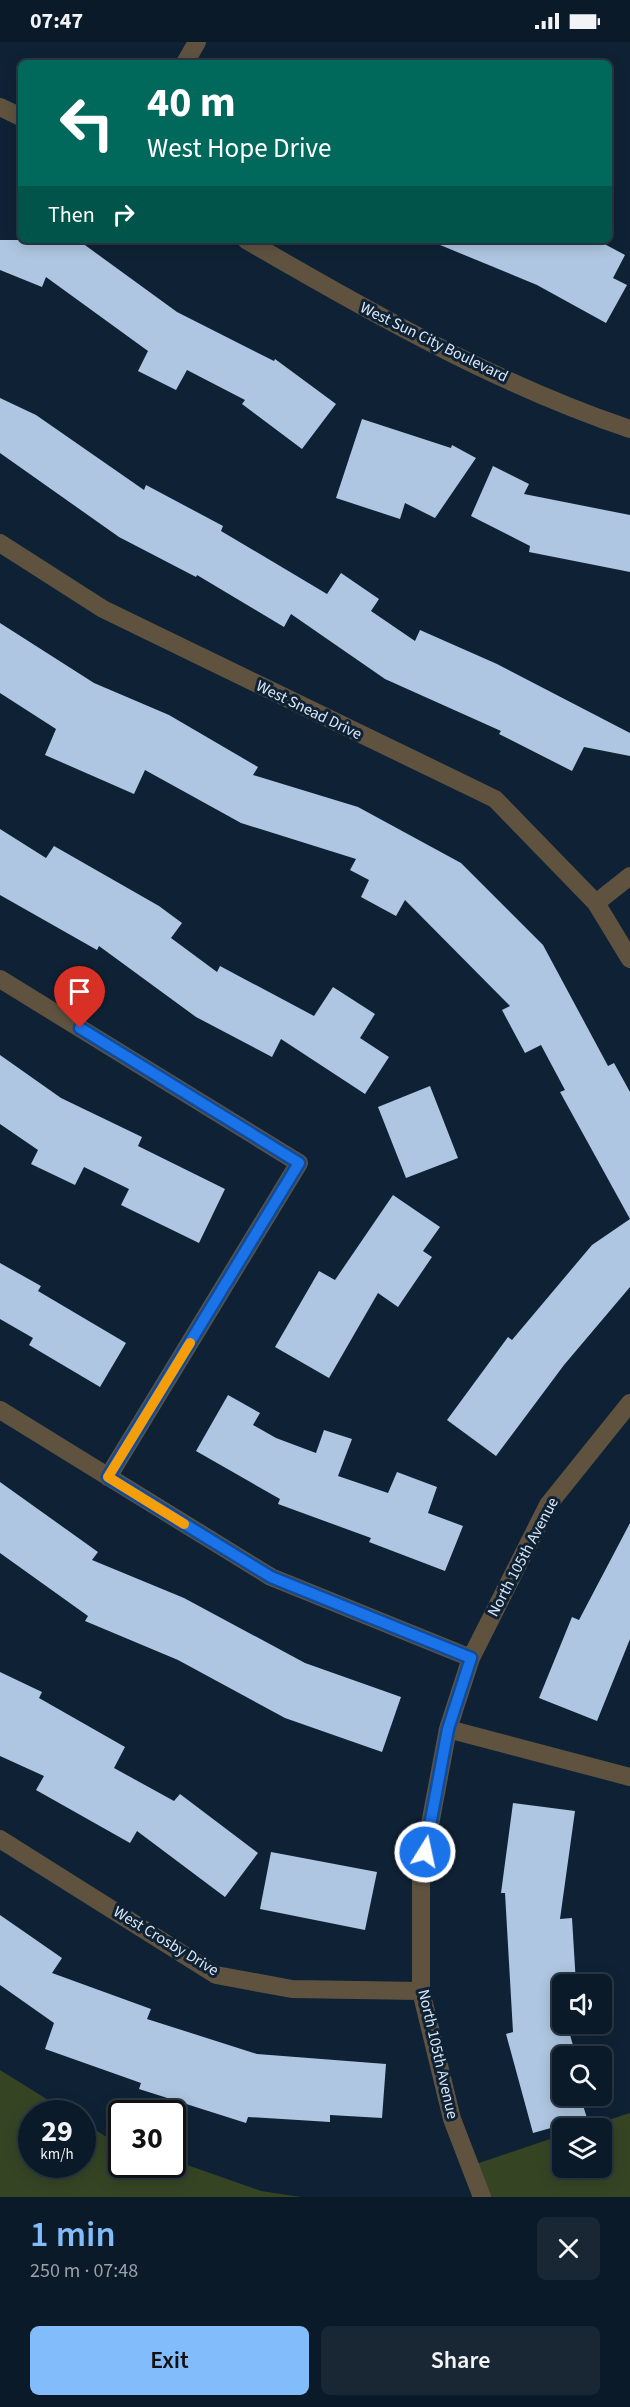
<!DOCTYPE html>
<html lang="en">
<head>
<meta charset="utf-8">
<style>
	:root { --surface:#0b1a28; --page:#192734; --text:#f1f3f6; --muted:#9aa1a8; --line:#2b3845; --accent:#82bcfa }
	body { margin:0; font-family:"Source Sans 3",sans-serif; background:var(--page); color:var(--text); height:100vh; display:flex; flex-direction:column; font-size:22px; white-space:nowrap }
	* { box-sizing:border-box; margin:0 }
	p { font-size:20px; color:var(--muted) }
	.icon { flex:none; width:33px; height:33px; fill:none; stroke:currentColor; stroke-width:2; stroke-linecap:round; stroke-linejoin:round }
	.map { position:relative; height:2155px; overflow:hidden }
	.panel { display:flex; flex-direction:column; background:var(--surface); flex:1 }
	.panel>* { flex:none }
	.guide { position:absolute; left:18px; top:18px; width:594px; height:183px; border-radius:9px; box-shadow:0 3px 15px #0003,0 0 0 2px var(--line); background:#00695c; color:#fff; overflow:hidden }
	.buttons { position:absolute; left:552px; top:1932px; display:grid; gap:12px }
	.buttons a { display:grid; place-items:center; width:60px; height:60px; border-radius:9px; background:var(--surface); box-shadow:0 3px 15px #0003,0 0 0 2px var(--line); font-size:30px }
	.speed { position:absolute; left:18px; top:2058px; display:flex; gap:12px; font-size:30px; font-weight:700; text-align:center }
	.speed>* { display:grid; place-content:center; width:78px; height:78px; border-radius:50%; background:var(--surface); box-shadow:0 3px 15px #0003,0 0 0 2px var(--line); line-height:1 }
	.speed small { font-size:15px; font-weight:400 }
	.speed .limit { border:3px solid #111; border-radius:9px; background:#fff; color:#111 }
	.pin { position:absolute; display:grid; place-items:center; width:51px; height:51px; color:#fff; margin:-62px -26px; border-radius:50% 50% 50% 0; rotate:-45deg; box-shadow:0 0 6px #0007 }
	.pin .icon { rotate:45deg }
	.me { position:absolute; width:66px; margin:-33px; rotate:10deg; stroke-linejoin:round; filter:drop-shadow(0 0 4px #0008) }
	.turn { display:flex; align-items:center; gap:21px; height:126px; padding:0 30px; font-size:27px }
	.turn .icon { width:78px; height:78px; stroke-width:2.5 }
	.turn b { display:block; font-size:42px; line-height:51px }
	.then { display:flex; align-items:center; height:57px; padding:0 30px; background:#0003; gap:12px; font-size:22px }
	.round { display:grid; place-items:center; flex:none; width:63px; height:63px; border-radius:9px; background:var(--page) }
	.summary { display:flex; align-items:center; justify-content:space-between; height:102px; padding:0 30px }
	h1 { font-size:36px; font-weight:600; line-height:45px; color:var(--accent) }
	.action { display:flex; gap:12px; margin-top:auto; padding:12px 30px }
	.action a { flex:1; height:69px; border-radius:9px; background:var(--accent); color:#111; font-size:24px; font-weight:600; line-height:69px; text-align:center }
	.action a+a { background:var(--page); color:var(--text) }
	.status { display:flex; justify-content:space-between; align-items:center; height:42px; padding:0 30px; background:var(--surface); direction:ltr }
	.status svg { height:16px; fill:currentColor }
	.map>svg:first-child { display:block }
	.green { fill:#354524 }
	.building { fill:#aec6e1 }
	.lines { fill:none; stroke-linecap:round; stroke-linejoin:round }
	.street { stroke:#5f5340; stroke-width:18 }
	.route-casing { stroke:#114b97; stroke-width:15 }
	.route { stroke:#1a73e8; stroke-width:10 }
	.slow { stroke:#f59e0b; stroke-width:10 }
	.labels { text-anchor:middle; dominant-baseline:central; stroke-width:6; stroke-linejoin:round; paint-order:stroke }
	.street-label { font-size:16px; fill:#dbe7f5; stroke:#0f2235 }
</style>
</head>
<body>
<div class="status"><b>07:47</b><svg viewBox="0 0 49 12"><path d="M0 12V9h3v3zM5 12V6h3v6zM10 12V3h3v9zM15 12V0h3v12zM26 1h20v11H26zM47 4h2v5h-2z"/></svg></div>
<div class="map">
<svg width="630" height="2155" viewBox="0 0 630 2155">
	<rect width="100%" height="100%" fill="#0f2235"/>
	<path class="green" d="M0,2028l69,43 -37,1v50h50l1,-42 22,14 16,6 1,22h50l1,-4 88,31 40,6h-301z
		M630,2071v84h-148l-12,-31 92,-31v33h40v-40h-19z"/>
	<path class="building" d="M0,198h78l99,72 97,49 1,-2 61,45 -34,45 -60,-45 3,-4 -58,-30 -11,20 -38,-19 10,-20 -102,-74 -4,10 -42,-17z
		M428,198h169l28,15 -12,23 14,7 -21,38 -69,-38z
		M0,356l36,17 108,75 2,-5 77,41 -2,5 106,63 14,-21 38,26 -8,12 44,30 5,-11 77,34 133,69v23l-46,-9 -12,24 -73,-37 2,-3 -116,-52 -94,-65 -7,13 -87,-52 -1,2 -77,-40 -119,-84z
		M362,377l89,29 1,-3 24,13 -41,60 -30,-15 -5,16 -64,-21z
		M493,424l36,18 -5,10 106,21v57l-101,-20 1,-6 -59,-30z
		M0,581l94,60 75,32 89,52 -5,8 105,32 103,56 82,82 65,121 6,-3 16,29v127l-70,-127 5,-2 -24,-45 -16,8 -23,-43 8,-4 -105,-106 -9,16 -35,-19 8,-17 -19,-10 6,-11 -115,-36 -96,-53 -11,24 -89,-39 11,-26 -56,-36z
		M0,787l46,29 8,-12 105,60 23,17 -11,15 46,34 3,-6 94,50 19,-29 42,27 -15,24 29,19 -24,37 -84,-55 -9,18 -76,-40 -97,-71 -2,4 -97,-55z
		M0,1013l61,43 81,39 -4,9 87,43 -26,54 -78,-38 8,-16 -45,-22 -9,18 -44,-21 7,-14 -38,-26z
		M430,1044l28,72 -52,20 -28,-71z
		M393,1153l47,32 -17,24 9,6 -34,50 -20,-14 -49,85 -54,-31 44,-76 16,9z
		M630,1177v68l-66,78 -68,91 -49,-36 61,-83 4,3 80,-95z
		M0,1221l41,23 -3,5 88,52 -26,44 -71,-42 4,-7 -33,-19z
		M228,1353l32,18 -7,12 23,13 40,15 8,-23 28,9 -14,37 50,17 9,-21 40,15 -9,26 35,13 -18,45 -76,-29 2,-4 -93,-34 2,-5 -84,-48z
		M0,1440l98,70 -6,8 92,38 121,65 96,34 -19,55 -97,-34 -107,-58 -93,-39 3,-5 -88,-63z
		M630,1481v116l-33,82 -58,-23 33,-81 7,3z
		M0,1630l42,20 -3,6 86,49 -11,21 60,33 6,-7 78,59 -33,44 -88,-66 -7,12 -94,-53 8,-14 -44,-20z
		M513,1761l62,8 -15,108 12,-1 4,66h-20l6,23v17h5l9,32h-14v40h18l7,22 -54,15 -27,-99 7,-2 -8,-139h-4z
		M271,1810l106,20 -12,58 -105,-21z
		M0,1873l62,43 -10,15 99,36 -4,10 110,35 129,10 -4,54 -52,-3v7l-82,-5 -2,6 -107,-34 2,-6 -96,-34 9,-26 -54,-38z"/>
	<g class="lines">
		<path class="street" d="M185,21l12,-21
			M0,65l21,10
			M246,198c122,71 250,144 384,189
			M0,501l103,66 392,190 101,104 34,56
			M596,861l34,-27
			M0,937l299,184 -191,314
			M0,1368l271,167 200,81
			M448,1687l182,48
			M0,1797l216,136 76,14 129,2
			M482,2155l-30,-78 -31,-128v-119l27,-143 23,-71 77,-153 82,-102"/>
	</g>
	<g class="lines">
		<defs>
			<path id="route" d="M80,986l219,135 -191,314 163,100 200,81 -23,71 -23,123"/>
		</defs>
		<use href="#route" class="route-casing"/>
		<use href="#route" class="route"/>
		<path class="slow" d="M184,1482l-76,-47 82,-134"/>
	</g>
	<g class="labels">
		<g class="street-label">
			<text transform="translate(434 300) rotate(26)">West Sun City Boulevard</text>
			<text transform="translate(309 668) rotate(26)">West Snead Drive</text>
			<text transform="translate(523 1515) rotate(-62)">North 105th Avenue</text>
			<text transform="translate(166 1899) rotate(31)">West Crosby Drive</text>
			<text transform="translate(438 2012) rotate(77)">North 105th Avenue</text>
		</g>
	</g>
</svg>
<div class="buttons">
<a><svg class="icon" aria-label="sound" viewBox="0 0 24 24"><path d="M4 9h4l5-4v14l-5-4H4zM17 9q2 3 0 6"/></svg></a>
<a><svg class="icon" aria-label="search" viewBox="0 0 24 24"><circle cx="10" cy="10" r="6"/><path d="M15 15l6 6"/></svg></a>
<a><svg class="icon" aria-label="layers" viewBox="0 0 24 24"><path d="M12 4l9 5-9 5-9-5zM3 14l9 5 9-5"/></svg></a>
</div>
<div class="speed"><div>29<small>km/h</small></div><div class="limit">30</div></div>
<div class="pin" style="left:80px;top:986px;background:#d93025"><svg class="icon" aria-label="arrive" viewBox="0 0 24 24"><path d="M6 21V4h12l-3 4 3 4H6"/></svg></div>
<svg class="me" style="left:425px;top:1810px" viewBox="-20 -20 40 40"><circle r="17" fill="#1a73e8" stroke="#fff" stroke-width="3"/><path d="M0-11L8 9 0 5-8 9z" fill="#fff"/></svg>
<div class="guide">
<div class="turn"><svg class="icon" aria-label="left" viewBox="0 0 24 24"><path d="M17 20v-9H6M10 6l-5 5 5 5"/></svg><div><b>40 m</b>West Hope Drive</div></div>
<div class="then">Then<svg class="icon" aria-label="right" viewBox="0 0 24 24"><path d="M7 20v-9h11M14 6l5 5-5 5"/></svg></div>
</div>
</div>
<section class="panel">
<div class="summary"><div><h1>1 min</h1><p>250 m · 07:48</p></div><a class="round"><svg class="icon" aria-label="close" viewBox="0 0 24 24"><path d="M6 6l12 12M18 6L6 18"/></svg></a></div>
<div class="action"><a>Exit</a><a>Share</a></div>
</section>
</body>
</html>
